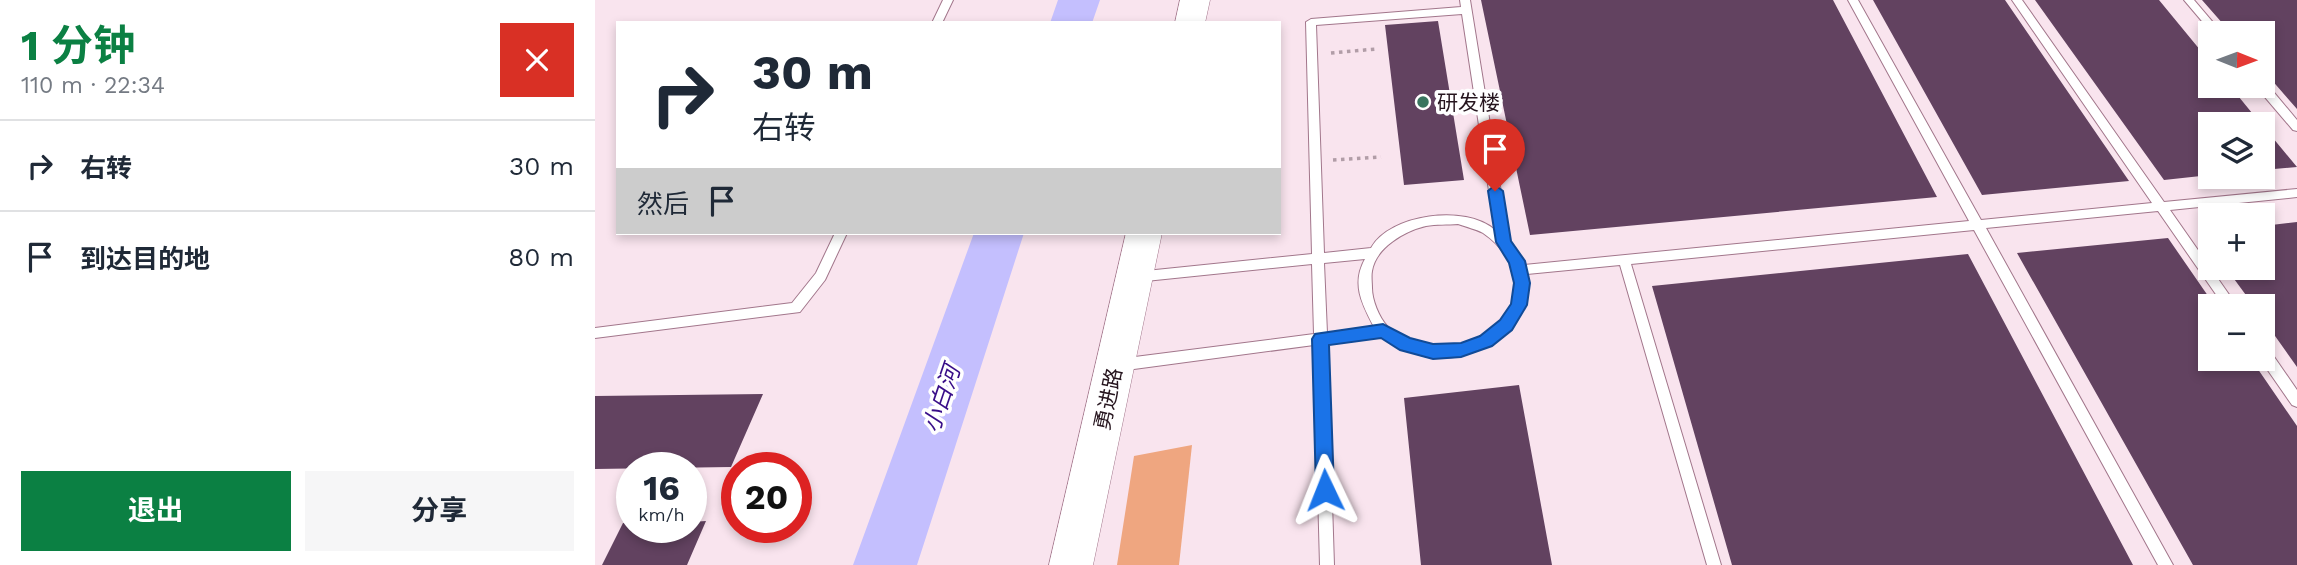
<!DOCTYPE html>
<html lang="zh">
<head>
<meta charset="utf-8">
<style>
	:root { --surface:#fff; --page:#f6f6f7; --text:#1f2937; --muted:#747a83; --line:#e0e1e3; --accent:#0b8043 }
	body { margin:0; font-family:"Work Sans","Noto Sans SC",sans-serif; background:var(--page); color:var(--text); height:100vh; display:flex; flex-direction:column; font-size:26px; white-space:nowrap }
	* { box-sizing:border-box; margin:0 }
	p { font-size:23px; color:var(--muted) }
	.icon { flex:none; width:38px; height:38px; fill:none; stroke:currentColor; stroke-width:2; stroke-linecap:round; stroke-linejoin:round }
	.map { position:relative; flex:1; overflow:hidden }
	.details { display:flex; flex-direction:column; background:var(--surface); width:595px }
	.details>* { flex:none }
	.banner { position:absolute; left:21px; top:21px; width:665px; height:214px; border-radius:0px; box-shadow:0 4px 10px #0003; background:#fff; color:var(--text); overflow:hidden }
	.needle { width:46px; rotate:91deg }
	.buttons { position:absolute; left:1603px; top:21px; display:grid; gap:14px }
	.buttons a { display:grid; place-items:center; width:77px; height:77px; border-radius:0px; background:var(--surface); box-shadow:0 4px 10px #0003; font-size:35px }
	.speed { position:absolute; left:21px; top:452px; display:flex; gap:14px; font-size:35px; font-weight:700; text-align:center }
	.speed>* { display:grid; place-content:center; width:91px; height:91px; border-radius:50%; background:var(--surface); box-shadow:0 4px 10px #0003; line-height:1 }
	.speed small { font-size:18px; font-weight:400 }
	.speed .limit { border:10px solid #d22; background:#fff; color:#111 }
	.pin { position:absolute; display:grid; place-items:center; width:60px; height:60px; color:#fff; margin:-72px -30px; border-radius:50% 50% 50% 0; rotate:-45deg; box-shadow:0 0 7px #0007 }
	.pin .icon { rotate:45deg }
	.me { position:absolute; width:77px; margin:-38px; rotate:358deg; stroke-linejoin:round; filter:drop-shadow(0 0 5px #0008) }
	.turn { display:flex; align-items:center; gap:24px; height:147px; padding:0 21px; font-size:32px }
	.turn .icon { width:91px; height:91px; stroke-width:2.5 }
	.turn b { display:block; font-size:49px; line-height:60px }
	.then { display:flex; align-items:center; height:66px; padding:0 21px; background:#0003; gap:14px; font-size:26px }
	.round { display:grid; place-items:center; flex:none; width:74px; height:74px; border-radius:0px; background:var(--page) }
	.head { display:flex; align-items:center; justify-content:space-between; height:119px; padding:0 21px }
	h1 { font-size:42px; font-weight:700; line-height:52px; color:var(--accent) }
	.primary-button { display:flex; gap:14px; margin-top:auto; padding:14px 21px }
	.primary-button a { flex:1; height:80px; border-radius:0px; background:var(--accent); color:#fff; font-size:28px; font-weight:700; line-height:80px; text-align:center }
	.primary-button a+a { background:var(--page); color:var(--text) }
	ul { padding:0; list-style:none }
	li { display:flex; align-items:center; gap:21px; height:91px; padding:0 21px; border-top:2px solid var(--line) }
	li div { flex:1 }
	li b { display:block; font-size:26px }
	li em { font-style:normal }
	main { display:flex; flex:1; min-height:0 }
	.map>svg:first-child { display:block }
	.green { fill:#efa680 }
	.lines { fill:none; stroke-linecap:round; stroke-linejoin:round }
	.river { fill:#c4bffe; fill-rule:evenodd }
	.building { fill:#624260 }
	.lane-casing { stroke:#a2768b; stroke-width:2 }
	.secondary-casing { stroke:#a2768b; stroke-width:1 }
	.path { stroke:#b19da7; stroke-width:3.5; stroke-dasharray:3.5 4.5; stroke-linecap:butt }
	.lane { fill:#fff; fill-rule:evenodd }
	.secondary { fill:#fff; fill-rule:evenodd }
	.route { fill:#1a73e8; stroke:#114b97; stroke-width:2 }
	.poi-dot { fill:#39755f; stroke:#fff; stroke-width:2.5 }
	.labels { text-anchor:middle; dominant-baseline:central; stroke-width:7; stroke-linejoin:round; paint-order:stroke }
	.poi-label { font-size:21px; fill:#26151e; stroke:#fff; text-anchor:start }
	.street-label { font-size:21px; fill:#26151e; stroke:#fff }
	.water-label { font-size:23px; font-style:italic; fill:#380d88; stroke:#fff }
</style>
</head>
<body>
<main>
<section class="details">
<div class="head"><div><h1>1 分钟</h1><p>110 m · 22:34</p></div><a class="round" style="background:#d93025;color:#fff"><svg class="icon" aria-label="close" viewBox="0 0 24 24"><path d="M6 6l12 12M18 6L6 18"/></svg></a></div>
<ul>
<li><svg class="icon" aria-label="right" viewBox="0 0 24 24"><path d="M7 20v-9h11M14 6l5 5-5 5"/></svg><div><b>右转</b></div><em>30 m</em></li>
<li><svg class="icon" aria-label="arrive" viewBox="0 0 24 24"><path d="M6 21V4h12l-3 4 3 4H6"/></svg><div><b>到达目的地</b></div><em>80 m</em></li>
</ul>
<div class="primary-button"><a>退出</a><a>分享</a></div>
</section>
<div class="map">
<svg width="1702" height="565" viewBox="0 0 1702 565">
	<rect width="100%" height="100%" fill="#f9e4ee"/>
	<path class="green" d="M597,445l-13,120h-62l17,-109z"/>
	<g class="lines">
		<path class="river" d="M463,0h42l-8,23h-42z
			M379,233h50l-107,332h-64z"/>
	</g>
	<path class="building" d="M886,0h352l104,197 -407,38z
		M1278,0h132l124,181 -147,14z
		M1440,0h124l51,62v24h20l31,38h-51v51l-46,5z
		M1607,0h95v109l-34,-39v-37h-32z
		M843,21l26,159 -60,5 -19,-160z
		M1668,126l34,41 -34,3z
		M1702,222v145l-34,-48v-13h-9l-28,-38h37v-42z
		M1573,238l47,68h-5v53h41l46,67v139h-104l-176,-312z
		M1373,254l165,311h-401l-80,-279z
		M924,385l33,180h-131l-17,-167z
		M168,394l-32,73 -136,2v-73z
		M111,521l-19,44h-85l21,-42h9v4h59v-5z"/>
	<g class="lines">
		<defs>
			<path id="lane" d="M348,0h10l-11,23h-10z
				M865,0h10l39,242 15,23 445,-44 -121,-221h10l123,220 171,-17 -140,-203h10l142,202 133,-13v8l-127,13 67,96h-13l-66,-95 -172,17 187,337h-15l-184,-335 -343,34 90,301h-14l-87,-300 -93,9c9,52 -50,90 -96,83 -13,-1 -25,-7 -36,-13 -4,-2 -10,-7 -14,-7 -12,-2 -41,5 -54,7l7,221h-14l-6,-220 -195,26 -5,-2 -1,-4 1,-4 5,-2 195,-25 -2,-70 -176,18 -4,-1 -2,-4 2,-4 4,-1 176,-18 -6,-232 5,-3 150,-12zM867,14l33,216c-29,-26 -105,-16 -124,18l-47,5 -8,-228zM863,224c8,3 18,5 25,9 31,21 46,61 16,90 -25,24 -62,30 -93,14 -6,-3 -15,-6 -19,-11 -8,-9 -15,-26 -15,-38 0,-5 -1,-12 0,-17 4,-24 33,-40 54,-45 10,-2 22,-1 32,-2zM770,259c-14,25 -3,45 9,68l-47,6 -3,-70z
				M1589,0h10l28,33h-10z
				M1668,82l3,1 31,37v11l-4,-1 -35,-41 -1,-3h6z
				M240,233h12l-22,47 -25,32 -205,26v-10l197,-25 24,-30z
				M1668,346l5,2 29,42v17l-5,-2 -32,-46h3z"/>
			<path id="secondary" d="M585,0h30l-5,23h-30z
				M531,233h36l-69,332h-44z"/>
		</defs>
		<use href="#lane" class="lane-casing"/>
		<use href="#secondary" class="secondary-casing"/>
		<path class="path" d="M736,53l45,-4
			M738,160l48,-3"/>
		<use href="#lane" class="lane"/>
		<use href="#secondary" class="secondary"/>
	</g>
	<path class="route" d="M900,185l8,6 8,50 14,20 5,22 -3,22 -15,25 -20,16 -31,11 -28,2 -33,-9 -19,-12 -52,7 5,145 -3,6 -6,2 -7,-2 -2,-6 -4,-151 3,-5 68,-10 27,14 23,6 28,-1 19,-7 20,-16 11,-16 3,-21 -5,-20 -13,-21 -8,-51z"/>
	<circle class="poi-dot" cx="828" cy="102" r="7"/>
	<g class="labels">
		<g class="poi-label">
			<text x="842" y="102">研发楼</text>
		</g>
		<g class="street-label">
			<text transform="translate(513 399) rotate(-78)">勇进路</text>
		</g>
		<g class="water-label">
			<text transform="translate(347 399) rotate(-71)">小白河</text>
		</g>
	</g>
</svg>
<div class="buttons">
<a><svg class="needle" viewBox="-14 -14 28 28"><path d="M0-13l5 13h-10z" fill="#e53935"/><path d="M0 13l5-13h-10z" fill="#747a83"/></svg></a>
<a><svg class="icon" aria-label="layers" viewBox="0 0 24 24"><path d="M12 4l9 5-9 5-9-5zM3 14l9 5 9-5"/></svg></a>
<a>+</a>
<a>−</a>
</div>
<div class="speed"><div>16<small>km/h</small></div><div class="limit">20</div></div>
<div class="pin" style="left:900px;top:191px;background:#d93025"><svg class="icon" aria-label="arrive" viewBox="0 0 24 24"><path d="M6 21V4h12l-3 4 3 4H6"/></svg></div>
<svg class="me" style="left:730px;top:490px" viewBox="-20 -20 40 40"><path d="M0-17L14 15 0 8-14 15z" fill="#1a73e8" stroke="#fff" stroke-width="4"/></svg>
<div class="banner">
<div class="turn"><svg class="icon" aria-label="right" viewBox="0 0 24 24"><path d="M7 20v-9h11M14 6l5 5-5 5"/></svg><div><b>30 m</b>右转</div></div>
<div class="then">然后<svg class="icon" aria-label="arrive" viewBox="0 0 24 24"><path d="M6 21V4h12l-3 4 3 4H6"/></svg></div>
</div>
</div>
</main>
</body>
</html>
